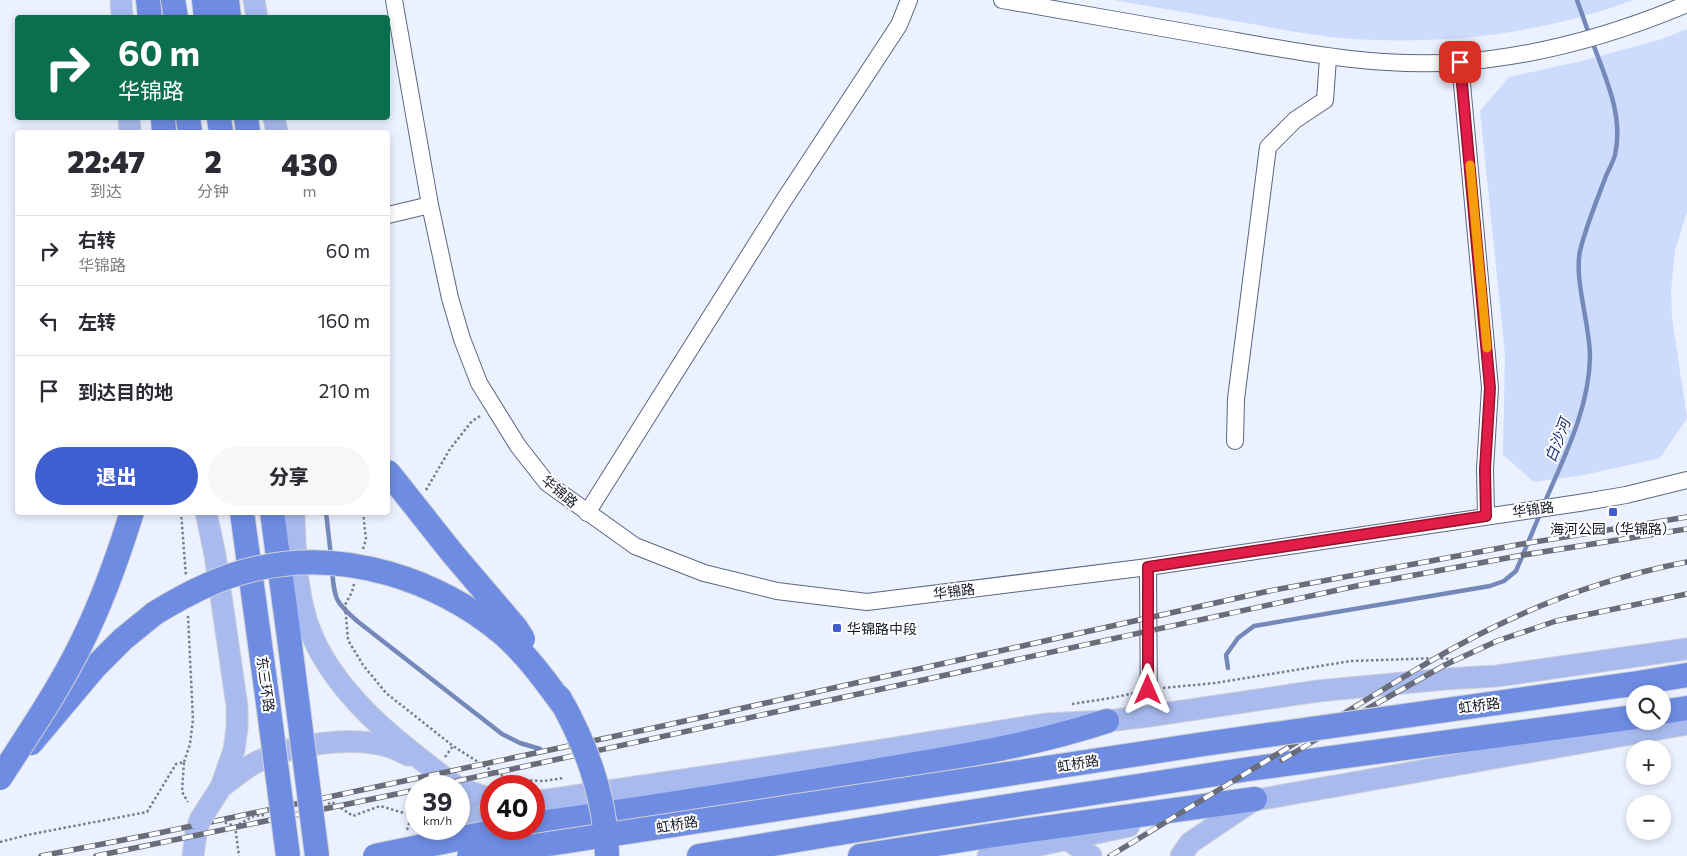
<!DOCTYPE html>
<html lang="zh">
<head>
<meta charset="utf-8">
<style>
	:root { --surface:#fff; --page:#f7f7f7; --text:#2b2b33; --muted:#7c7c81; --line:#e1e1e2; --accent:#3f5ed0 }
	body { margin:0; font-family:Commissioner,"Noto Sans SC",sans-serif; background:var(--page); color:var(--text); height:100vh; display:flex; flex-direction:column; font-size:19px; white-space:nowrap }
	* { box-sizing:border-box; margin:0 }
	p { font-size:16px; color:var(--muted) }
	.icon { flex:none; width:28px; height:28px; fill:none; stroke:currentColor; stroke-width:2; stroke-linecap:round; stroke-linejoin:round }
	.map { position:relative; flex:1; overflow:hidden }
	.panel { position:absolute; left:15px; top:130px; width:375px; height:385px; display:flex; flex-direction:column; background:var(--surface); border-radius:5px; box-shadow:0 2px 8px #0003 }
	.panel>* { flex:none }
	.guide { position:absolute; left:15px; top:15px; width:375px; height:105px; border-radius:5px; box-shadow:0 2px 8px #0003; background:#0b6e4f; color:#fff; overflow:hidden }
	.fabs { position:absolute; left:1626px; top:685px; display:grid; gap:10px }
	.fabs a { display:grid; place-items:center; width:45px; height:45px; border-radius:50%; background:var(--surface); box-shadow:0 2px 8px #0003; font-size:25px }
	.speed { position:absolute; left:405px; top:775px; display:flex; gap:10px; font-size:25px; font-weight:700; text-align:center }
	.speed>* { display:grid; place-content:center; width:65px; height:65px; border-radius:50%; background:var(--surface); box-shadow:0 2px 8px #0003; line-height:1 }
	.speed small { font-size:12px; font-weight:400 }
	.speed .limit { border:8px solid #d22; background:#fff; color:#111 }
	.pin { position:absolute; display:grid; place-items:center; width:42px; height:42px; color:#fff; margin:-21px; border-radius:10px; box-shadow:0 2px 8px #0006 }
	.me { position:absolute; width:55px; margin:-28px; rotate:0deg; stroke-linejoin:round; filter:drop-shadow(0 0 4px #0008) }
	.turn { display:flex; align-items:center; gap:18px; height:105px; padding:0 20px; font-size:22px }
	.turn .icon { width:65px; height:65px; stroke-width:2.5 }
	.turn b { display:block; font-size:35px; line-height:42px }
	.eta { display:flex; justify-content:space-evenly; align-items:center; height:85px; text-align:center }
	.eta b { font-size:30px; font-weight:800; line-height:35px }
	.primary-button { display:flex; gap:10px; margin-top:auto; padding:10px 20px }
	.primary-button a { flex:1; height:58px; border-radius:30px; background:var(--accent); color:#fff; font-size:20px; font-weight:800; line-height:58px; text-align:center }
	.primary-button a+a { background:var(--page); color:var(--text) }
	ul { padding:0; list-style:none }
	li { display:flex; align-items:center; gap:15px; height:70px; padding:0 20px; border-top:1px solid var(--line) }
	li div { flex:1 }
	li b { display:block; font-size:19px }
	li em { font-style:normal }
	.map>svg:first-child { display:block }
	.green { fill:#cddbfd }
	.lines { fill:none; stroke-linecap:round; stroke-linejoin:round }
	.stream { stroke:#7588ba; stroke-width:4.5 }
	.minor-casing { stroke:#5b6684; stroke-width:18 }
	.major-casing { stroke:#d0d1d4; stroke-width:23 }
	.highway-casing { stroke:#d0d1d4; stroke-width:26 }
	.path { stroke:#787d8a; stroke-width:2.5; stroke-dasharray:2.5 2.5; stroke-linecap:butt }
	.minor { stroke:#fff; stroke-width:16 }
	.major { stroke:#a8baee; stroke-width:21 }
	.highway { stroke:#6e8ce2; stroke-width:24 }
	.rail-casing { stroke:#686d79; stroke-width:5.5 }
	.rail { stroke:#fff; stroke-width:4; stroke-dasharray:11; stroke-linecap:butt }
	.major-bridge-casing { stroke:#d0d1d4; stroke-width:23; stroke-linecap:butt }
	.highway-bridge-casing { stroke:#d0d1d4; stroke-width:26; stroke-linecap:butt }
	.major-bridge { stroke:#a8baee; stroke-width:21 }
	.highway-bridge { stroke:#6e8ce2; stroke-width:24 }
	.route-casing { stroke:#92132f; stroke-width:12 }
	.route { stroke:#e11d48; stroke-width:9 }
	.slow { stroke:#f59e0b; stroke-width:9 }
	.poi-dot { fill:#3f5ed0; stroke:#fff; stroke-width:2 }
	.labels { text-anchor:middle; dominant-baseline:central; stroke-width:4; stroke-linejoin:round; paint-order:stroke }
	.street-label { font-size:14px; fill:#161a26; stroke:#fff }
	.poi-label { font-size:14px; fill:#161a26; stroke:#fff }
	.water-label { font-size:15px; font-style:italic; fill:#1c2e78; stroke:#fff }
</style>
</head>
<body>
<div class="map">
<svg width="1687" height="856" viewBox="0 0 1687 856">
	<rect width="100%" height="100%" fill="#ebf1ff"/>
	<path class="green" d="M1113,0h520c-88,33 -186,45 -280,39 -34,-2 -68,-9 -101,-15 -46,-8 -92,-16 -139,-24z
		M1687,29v183l-12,38 -4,41 1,27 15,100 -27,40 -76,17 -50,7 -31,-27 2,-101 -25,-243 29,-34 73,-16 80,-22z"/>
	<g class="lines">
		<path class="stream" d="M1577,0l12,34
			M1544,504c20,-47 45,-95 46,-147 0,-33 -16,-76 -10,-106 6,-25 17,-51 26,-75 3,-7 7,-14 9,-21 9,-40 -10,-78 -23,-114
			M326,512l5,44
			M332,571c3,30 3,30 25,50l145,113 18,9 20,6
			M1228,668l-2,-13 12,-17 16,-12 236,-40 14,-5 12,-10 24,-57"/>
		<defs>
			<path id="minor" d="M394,0l36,205 20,93 12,41 17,44 39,63 29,37 88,63 69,27 73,18 90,11 281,-35 431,-64 47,-8 61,-15
				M1002,0c74,13 149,26 223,39 78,14 156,29 236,23 77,-6 155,-28 226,-58
				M1460,62l30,326 -5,81 1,47
				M388,215l42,-10
				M1235,441l1,-42 32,-252 27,-27 30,-20 3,-42
				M587,513l195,-310 117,-178 10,-25
				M1148,567l1,149"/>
			<path id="major" d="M121,0l1,18
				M254,0l3,18
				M129,118l1,14
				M274,118l3,14
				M206,512l9,43 22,151v22l-3,22 -13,37
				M294,512c1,37 2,75 13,110 23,70 92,122 149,164
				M221,787c12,-8 24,-20 38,-26 36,-17 93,-26 131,-14 6,2 12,5 18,8
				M459,788l32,11
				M460,789l12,30 7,32
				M534,802l330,-49 181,-29 62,-3 42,-5 169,-25 127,-12 52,-3 190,-27
				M1239,803l448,-79
				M1059,839h8l24,17
				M193,856l3,-23 4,-13
				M988,856l141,-30
				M1181,856l9,-13 65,-44"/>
			<path id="highway" d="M148,0l2,18
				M173,0l3,18
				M204,0l2,18
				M227,0l2,18
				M163,118l1,14
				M188,118l2,14
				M219,118l2,14
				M246,118l2,14
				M242,512l26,191
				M272,512l18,133
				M1632,684l55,-9
				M1662,712l25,-4
				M31,743l64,-76 28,-28 32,-26
				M534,824c113,-16 227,-34 340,-53 78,-13 157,-25 233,-50
				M699,856l226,-37 324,-50 386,-52
				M860,856l134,-21 261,-36"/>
		</defs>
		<use href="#minor" class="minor-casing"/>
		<use href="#major" class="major-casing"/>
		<use href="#highway" class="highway-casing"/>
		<path class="path" d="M426,490l24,-41 22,-28 10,-6
			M181,512l5,64
			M363,549l3,-10 -3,-27
			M354,584l-2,8 -7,13 3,35 15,25 23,28 67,53 44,28 20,6 26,1 21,-3
			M1163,688l52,-5 136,-22 88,-3 19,2
			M1072,704l39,-6 24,-5
			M445,757l8,-11
			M184,762l6,-18 3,-24 -5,-104
			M328,804l4,-2 21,14 27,-10 31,9
			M220,821l15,5 19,-10 10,-1
			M235,826l4,30
			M407,830l9,-28
			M0,842l27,-7 120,-23 29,-48 8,-2 -2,30 6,10"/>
		<use href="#minor" class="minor"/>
		<use href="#major" class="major"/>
		<use href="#highway" class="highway"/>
		<defs>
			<path id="rail" d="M1282,760l85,-51 78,-44 52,-24 59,-20 131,-27
				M434,786l927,-201 162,-30 164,-26
				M41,856l118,-23 499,-106 611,-136 253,-47 165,-27
				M96,856l320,-66
				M1110,856c73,-45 147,-89 220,-134 53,-32 105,-66 160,-93 62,-31 130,-54 197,-67"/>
		</defs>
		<use href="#rail" class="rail-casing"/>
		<use href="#rail" class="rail"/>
		<defs>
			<path id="major-bridge" d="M200,820l21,-33"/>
			<path id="highway-bridge" d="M388,472l65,82 63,74 7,11
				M155,613c33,-20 66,-37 104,-45 85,-19 178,11 244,66 25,22 44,49 63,75
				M290,645l27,211
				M559,697c28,49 47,102 48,159
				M268,703l20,153
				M0,778c28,-44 58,-87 81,-134 21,-42 37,-87 51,-132
				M375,856l131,-27
				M469,856l735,-112 428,-60"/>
		</defs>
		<use href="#major-bridge" class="major-bridge-casing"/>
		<use href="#highway-bridge" class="highway-bridge-casing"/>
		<use href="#major-bridge" class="major-bridge"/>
		<use href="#highway-bridge" class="highway-bridge"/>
	</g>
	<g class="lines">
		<defs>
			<path id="route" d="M1148,690v-123l338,-51 -1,-47 5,-81 -30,-326"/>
		</defs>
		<use href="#route" class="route-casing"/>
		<use href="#route" class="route"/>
		<path class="slow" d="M1470,165l17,183"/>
	</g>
	<g class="poi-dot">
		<rect x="1608" y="507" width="10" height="10" rx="2.5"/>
		<rect x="832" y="623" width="10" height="10" rx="2.5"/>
	</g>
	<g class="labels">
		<g class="street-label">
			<text transform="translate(560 491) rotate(40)">华锦路</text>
			<text transform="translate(1533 509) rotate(-8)">华锦路</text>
			<text transform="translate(954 591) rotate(-7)">华锦路</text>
			<text transform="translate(266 684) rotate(82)">东三环路</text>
			<text transform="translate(1479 705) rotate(-8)">虹桥路</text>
			<text transform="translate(1078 763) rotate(-9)">虹桥路</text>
			<text transform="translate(677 824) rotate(-9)">虹桥路</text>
		</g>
		<g class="poi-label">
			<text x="1613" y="528">海河公园（华锦路）</text>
			<text x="847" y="628" text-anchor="start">华锦路中段</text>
		</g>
		<g class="water-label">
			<text transform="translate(1557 440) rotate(-69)">白沙河</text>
		</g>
	</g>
</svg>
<div class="fabs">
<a><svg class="icon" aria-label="search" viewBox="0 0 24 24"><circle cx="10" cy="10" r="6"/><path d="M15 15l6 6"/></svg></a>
<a>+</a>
<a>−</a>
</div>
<div class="speed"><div>39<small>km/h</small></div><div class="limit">40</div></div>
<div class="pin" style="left:1460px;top:62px;background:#d93025"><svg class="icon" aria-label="arrive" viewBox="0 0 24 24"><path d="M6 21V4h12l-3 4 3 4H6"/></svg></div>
<svg class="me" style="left:1148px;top:690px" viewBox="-20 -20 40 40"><path d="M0-17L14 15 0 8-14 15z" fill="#e11d48" stroke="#fff" stroke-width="4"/></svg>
<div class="guide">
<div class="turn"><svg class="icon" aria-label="right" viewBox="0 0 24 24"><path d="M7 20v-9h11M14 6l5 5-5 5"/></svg><div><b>60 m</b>华锦路</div></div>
</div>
<section class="panel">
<div class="eta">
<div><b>22:47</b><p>到达</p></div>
<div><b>2</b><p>分钟</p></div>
<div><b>430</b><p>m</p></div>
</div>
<ul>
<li><svg class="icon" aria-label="right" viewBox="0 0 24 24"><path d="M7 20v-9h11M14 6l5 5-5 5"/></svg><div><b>右转</b><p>华锦路</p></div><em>60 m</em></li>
<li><svg class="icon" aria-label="left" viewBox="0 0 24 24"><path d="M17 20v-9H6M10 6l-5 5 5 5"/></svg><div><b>左转</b></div><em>160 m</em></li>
<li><svg class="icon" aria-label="arrive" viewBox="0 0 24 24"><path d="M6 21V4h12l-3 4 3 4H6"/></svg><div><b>到达目的地</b></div><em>210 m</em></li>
</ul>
<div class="primary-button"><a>退出</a><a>分享</a></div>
</section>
</div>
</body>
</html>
